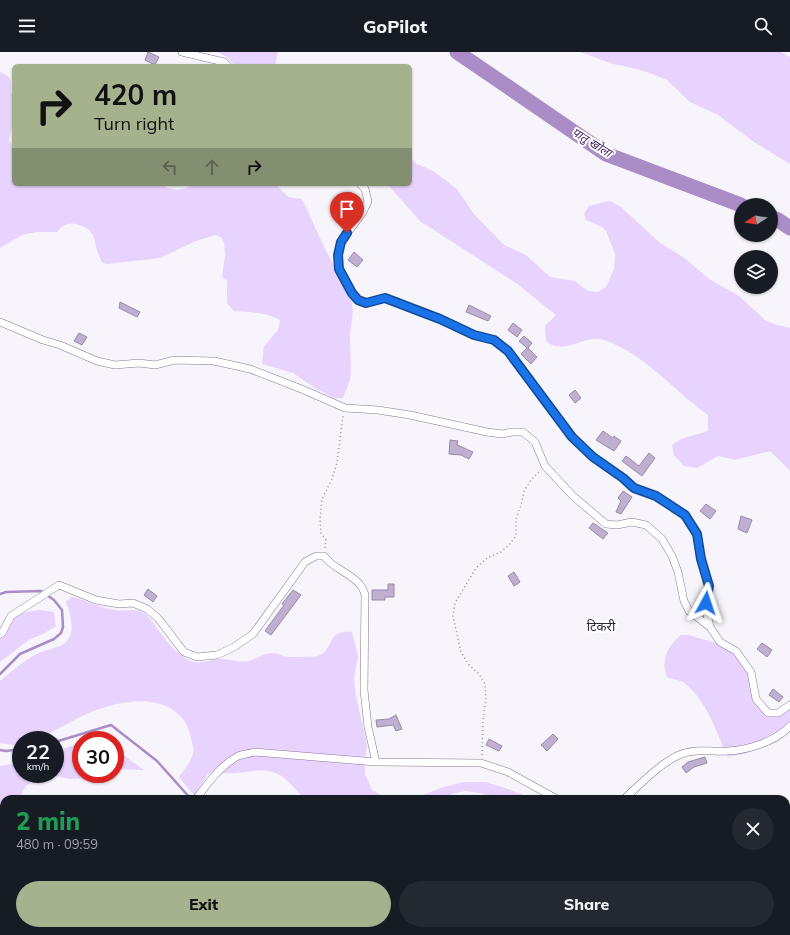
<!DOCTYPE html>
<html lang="en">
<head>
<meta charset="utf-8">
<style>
	:root { --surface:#171b24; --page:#242831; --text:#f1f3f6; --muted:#9ea1a6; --accent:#a6b28e }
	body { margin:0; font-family:Mulish,"Noto Sans Devanagari",sans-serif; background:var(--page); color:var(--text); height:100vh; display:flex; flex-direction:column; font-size:15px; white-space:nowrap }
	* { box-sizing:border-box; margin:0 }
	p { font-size:13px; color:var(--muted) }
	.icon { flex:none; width:22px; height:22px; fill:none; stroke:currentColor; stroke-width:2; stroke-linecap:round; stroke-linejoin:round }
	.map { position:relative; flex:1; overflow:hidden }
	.side { position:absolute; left:0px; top:743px; width:790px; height:140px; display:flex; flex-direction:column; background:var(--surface); border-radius:12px 12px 0 0; box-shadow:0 1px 3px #0004 }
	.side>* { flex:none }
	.top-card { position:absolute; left:12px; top:12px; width:400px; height:122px; border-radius:6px; box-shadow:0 1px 3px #0004; background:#a6b28e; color:#111; overflow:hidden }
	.needle { width:26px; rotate:258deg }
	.tools { position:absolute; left:734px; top:146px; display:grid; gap:8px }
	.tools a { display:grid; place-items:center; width:44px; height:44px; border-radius:50%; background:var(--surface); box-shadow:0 1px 3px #0004; font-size:20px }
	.speed { position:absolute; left:12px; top:679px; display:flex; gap:8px; font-size:20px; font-weight:700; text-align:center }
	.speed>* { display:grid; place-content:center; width:52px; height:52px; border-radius:50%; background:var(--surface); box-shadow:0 1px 3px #0004; line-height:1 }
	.speed small { font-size:10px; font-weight:400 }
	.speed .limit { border:6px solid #d22; background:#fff; color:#111 }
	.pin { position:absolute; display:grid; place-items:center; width:34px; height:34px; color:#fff; margin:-41px -17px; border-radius:50% 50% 50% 0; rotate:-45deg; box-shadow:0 0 4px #0007 }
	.pin .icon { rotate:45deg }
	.me { position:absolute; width:44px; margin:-22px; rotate:5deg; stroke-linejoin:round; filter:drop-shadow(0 0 3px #0008) }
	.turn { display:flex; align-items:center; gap:14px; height:84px; padding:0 16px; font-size:18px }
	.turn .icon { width:52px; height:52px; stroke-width:2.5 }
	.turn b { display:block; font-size:28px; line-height:34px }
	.lanes { display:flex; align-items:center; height:38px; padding:0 16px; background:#0003; justify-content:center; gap:20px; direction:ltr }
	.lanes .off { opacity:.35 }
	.round { display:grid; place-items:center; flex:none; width:42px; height:42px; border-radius:21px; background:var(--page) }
	.head { display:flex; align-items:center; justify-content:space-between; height:68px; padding:0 16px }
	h1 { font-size:24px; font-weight:800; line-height:30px; color:#1e9e55 }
	.primary-button { display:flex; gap:8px; margin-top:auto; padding:8px 16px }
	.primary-button a { flex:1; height:46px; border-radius:24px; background:var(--accent); color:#111; font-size:16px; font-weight:800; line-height:46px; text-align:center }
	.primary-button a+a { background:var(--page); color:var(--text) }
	header { display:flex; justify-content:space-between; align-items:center; height:52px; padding:0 16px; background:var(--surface); font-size:18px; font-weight:800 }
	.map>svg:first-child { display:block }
	.green { fill:#e8d3fe }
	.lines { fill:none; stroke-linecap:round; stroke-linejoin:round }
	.stream { stroke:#aa8dc6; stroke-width:2.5 }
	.river { stroke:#aa8dc6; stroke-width:15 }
	.building { fill:#bfafd0; stroke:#998aa9 }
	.street-casing { stroke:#877897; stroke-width:8 }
	.path { stroke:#95909a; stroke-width:1.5; stroke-dasharray:1 3; stroke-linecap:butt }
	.street { stroke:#fff; stroke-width:7 }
	.route-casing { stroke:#114b97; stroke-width:10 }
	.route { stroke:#1a73e8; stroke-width:7 }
	.labels { text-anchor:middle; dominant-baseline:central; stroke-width:4; stroke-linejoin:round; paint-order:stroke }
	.water-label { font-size:12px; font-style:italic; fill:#462063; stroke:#fff }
	.quarter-label { font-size:13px; fill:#2f223c; stroke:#fff }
</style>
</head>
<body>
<header><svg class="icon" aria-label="menu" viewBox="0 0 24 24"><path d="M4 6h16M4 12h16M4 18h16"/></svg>GoPilot<svg class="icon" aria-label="search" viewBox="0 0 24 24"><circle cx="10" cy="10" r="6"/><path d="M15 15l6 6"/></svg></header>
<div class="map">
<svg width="790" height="883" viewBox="0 0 790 883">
	<rect width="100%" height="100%" fill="#f7f4fb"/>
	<path class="green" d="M218,0h60l-3,14h-40l-8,-9z
		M580,0h201l9,5v107l-36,-22 -36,-27 -28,-13 -23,-22 -20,-8 -23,-6 -11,-2z
		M0,20c13,5 11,9 11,21l3,4v28l-2,1 -3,14 5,10v34h148c8,8 23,7 31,0h83l12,13 13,2 3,4 21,46 14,26 11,17 3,19 -3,25 1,34 -1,10 -7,18h-9l-19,-10 -22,-15 -31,-9 2,-18 14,-16 2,-10c-15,-8 -29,-8 -46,-9l-7,-8v-22l-5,-4 3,-22 -1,-13 -3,-5 -5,-2 -20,6 -36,17 -53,6 -4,-1c-12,-15 -1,-33 -27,-39 -9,-2 -14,2 -19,8h-21l-14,3 -22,13z
		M410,105l7,7 16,7 24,18 17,25 30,31 22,10 24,22 25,4 13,10 10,1 8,-5 8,-18 1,-15 -9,-23 -4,-4 -16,-7 -2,-6 5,-8 19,-5 4,1 9,5 38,35 27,17 23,20 30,17 26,24 12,5 13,3v143l-20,-20 -35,9 -17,-4 -21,12 -13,-2 -10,-11 -2,-10 9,-6 27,-8v-16c-35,-25 -63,-61 -104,-75 -19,-7 -40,17 -58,1l-1,-15 11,-11 -40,-32 -96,-62 -30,-34 -6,-3h26z
		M72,545c15,3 28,11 43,13 11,2 20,-3 30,4 7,5 11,14 17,21 5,8 20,23 29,26 9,4 21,-2 30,-2 8,0 19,4 27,2 8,-2 14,-7 23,-8 5,0 9,2 15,4 2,0 31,0 32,-1 18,-7 7,-27 34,-24l6,24 -4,22 2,18 11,49 -2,14v15l7,16 16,9h-83c-8,-7 -14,-16 -22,-22 -22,-15 -44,2 -67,-6l-8,3 -14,21 -15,-18c8,-12 18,-20 13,-35 -2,-8 -4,-17 -9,-23 -22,-27 -64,-18 -92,-7 -14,6 -27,14 -41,21 -4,2 -9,5 -14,7 -4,1 -10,0 -15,0v6l-21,-3v-62c12,-10 23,-20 37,-27 8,-4 16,-5 23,-8 18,-8 11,-30 6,-44z
		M39,558l15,2 2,14 -13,8 -13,5 -30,23v-23c8,-5 8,-16 15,-21 6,-6 16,-7 24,-8z
		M681,583h7l29,8 17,10 16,20 3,28 12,14 14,1 11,-8v23l-14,12 -32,11 -17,3c-10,-25 -21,-58 -44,-75 -4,-2 -10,-3 -15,-4 -9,-15 0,-33 13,-43z
		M81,690v32h16c-9,3 -16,5 -25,5 -5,0 -10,-2 -15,-3 -17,-1 -34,5 -36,23h-17v86l-4,-1v-118l21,-4v12h34v-22z
		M115,698l7,4 22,16 -29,-1z
		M464,730h22l22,7 25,10h-35l-18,-6 -15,-2 -14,3 -8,5h-30l30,-12z"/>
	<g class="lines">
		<path class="stream" d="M0,542l6,-2 35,-1 13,9 8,10 1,17 -2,6 -7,6 -34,15 -20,20
			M55,690l56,-17 46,36 34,38
			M0,698l6,1 15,-2
			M233,883l1,-4"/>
		<path class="river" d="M457,0l149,102 135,51
			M771,165l7,3 12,8"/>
	</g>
	<path class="building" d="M148,0l11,5 -4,8 -10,-5z
		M350,140l10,6 -5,8 -10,-6z
		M354,200l9,8 -6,7 -9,-7z
		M120,250l20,10 -3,5 -18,-9z
		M469,253l22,11 -3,5 -22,-9z
		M513,271l9,7 -5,7 -9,-7z
		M79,281l8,4 -5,8 -8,-4z
		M524,284l8,7 -4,5 9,9 -6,7 -10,-10 6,-6 -8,-7z
		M575,338l6,8 -6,5 -6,-8z
		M603,379l10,7 1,-2 7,5 -7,10 -18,-11z
		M450,388l8,1 -1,4 16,7 -4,7 -8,-4 -12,-1z
		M649,401l6,5 -13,18 -20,-15 4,-5 13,10z
		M623,439l9,6 -11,17 -5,-2 5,-11 -3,-3z
		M706,452l10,7 -6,8 -10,-8z
		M741,464l11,4 -5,13 -9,-4z
		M593,471l15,10 -5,6 -14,-11z
		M514,520l6,10 -6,4 -6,-10z
		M388,532h6v13h-9v3h-13v-10h16z
		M148,537l9,7 -4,6 -9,-7z
		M293,538l8,5 -30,40 -6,-4 19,-26 -2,-1z
		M762,591l10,7 -5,7 -10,-8z
		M773,637l10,8 -4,5 -10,-7z
		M396,663l6,14 -6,2 -3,-6 -16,2 -1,-7 13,-1z
		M553,682l5,5 -11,12 -6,-6z
		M489,687l13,7 -3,5 -13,-6z
		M705,705l2,6 -13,4 -8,6 -4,-6 6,-5z"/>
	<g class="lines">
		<defs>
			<path id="street" d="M182,0l42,10 4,4
				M360,132l5,5 3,12 -5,11 -22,30 -3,13 1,14 13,24 6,7 8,3 19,-5 55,21 34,16 20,5 14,11 64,86 21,20 30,21 11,11 21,7 30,19 12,19 4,25 8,27 -3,17 1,11 3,13 10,15 16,9 15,21 5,27 12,14h10l12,-8
				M0,270l43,18 17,5 37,16 18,4 24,-2 16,2 20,-5 39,1 36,8 54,21 41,18 33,2 32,5 77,17 15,2 10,-2h11l12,10 10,24 28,30 33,28 11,1 15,-3 14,3 16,14 10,17 6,16 6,29 5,10 21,16
				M0,582l2,-1 9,-17 48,-31 37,15 23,4 14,-1 14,6 11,9 26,34 13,5 20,-2 17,-8 19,-13 52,-72 11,-6h8c10,14 28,17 37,30 2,2 3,6 4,9l-1,95 4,37 8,35
				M196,747c12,-16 24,-33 42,-43 5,-2 11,-2 16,-4l122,10 105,1 27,9 49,27
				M624,747c15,-14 37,-36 55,-44 16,-7 33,-3 49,-4 21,-1 48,-10 62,-25
				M0,837l4,1"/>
		</defs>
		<use href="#street" class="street-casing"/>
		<path class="path" d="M325,496l1,-8 -5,-7 -1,-13 2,-21 10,-20 5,-16 6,-47
			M482,703l1,-35 3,-21 -1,-15 -6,-10 -10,-9 -8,-13 -8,-36 2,-13 21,-35 11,-10 14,-6 8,-7 7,-9v-17l5,-14 3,-14 7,-11 9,-9"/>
		<use href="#street" class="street"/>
	</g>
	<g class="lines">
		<defs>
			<path id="route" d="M347,181l-6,9 -3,13 1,14 13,24 6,7 8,3 19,-5 55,21 34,16 20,5 14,11 64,86 21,20 30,21 11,10 22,8 29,19 12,19 4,25 8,27 -3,17"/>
		</defs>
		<use href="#route" class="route-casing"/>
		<use href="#route" class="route"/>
	</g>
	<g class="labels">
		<g class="water-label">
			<text transform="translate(592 90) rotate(32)">पातु खोला</text>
		</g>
		<g class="quarter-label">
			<text x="601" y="574">टिकरी</text>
		</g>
	</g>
</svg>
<div class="tools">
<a><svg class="needle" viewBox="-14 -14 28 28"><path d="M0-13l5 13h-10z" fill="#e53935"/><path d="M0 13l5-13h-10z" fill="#9ea1a6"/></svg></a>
<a><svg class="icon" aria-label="layers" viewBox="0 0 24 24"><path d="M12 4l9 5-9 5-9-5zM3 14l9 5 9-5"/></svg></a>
</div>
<div class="speed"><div>22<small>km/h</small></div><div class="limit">30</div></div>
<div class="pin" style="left:347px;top:181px;background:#d93025"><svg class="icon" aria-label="arrive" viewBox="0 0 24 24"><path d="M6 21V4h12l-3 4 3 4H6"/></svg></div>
<svg class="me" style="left:706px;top:551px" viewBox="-20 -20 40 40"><path d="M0-17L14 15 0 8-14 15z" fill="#1a73e8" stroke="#fff" stroke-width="4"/></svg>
<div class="top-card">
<div class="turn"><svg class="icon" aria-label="right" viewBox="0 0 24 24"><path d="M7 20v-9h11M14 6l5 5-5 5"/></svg><div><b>420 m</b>Turn right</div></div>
<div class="lanes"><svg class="icon off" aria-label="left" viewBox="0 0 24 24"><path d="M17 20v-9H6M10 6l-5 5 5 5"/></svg><svg class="icon off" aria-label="ahead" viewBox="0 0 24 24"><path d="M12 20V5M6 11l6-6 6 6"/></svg><svg class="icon" aria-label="right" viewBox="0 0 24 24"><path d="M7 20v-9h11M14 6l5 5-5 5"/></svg></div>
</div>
<section class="side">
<div class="head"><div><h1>2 min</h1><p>480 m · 09:59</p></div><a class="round"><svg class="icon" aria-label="close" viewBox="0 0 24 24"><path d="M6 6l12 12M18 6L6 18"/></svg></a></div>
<div class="primary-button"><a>Exit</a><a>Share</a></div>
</section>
</div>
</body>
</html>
